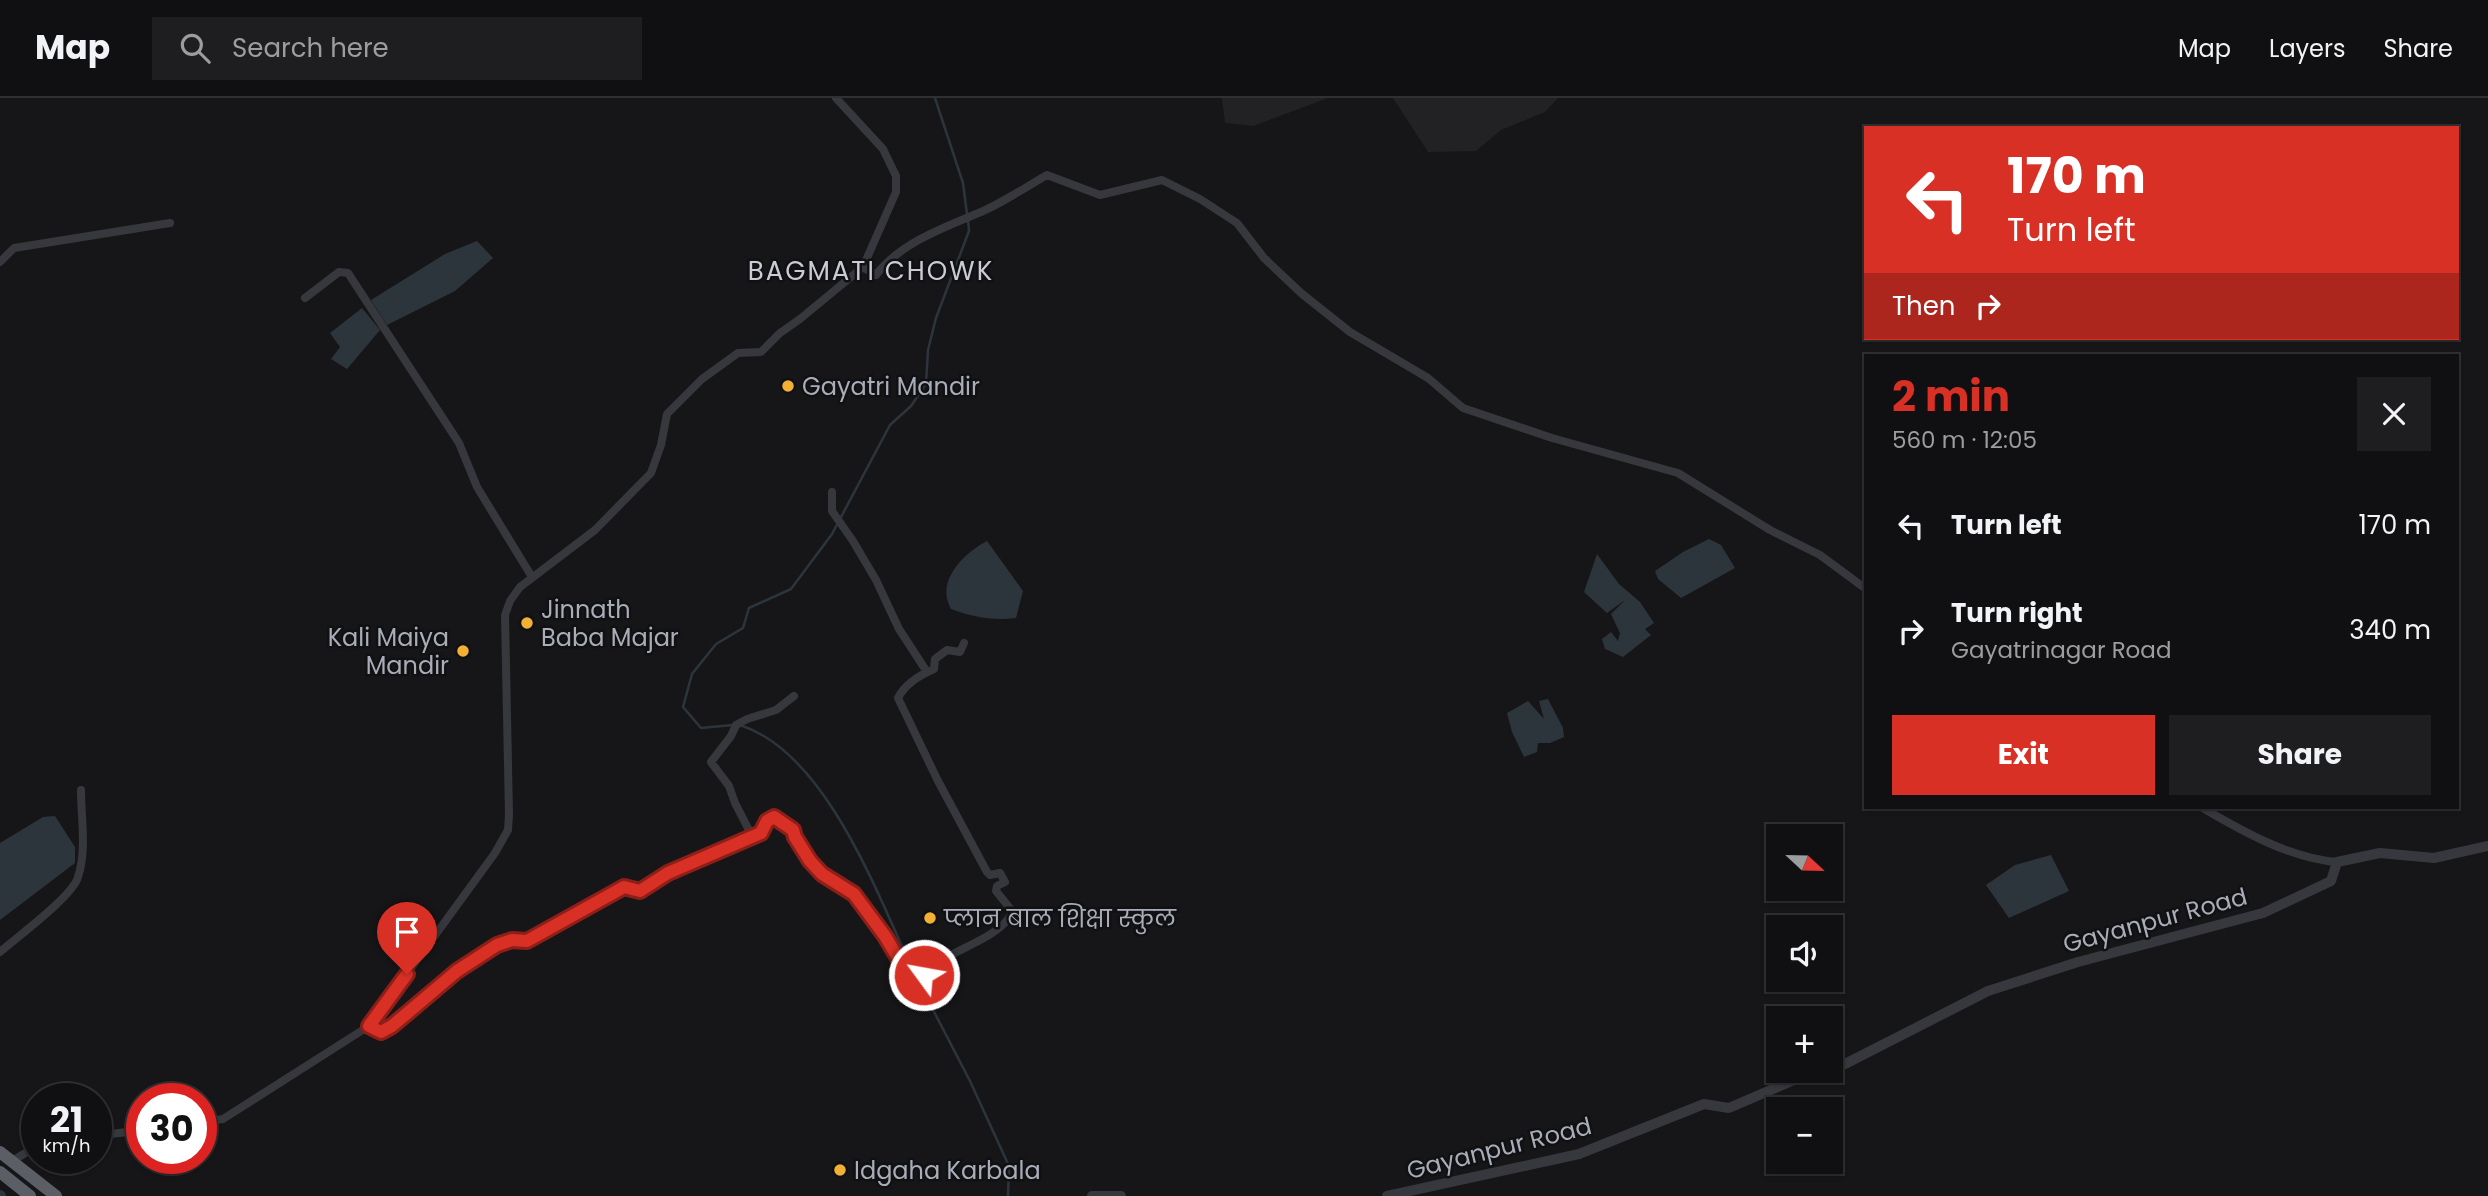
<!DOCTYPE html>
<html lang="en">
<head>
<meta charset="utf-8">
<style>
	:root { --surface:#101012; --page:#1e1e20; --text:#f1f3f6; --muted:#9c9d9f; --line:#303032; --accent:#d93025 }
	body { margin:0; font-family:Poppins,"Noto Sans Devanagari",sans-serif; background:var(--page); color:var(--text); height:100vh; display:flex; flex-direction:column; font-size:26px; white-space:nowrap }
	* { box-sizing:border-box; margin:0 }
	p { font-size:23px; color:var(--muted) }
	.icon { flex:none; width:38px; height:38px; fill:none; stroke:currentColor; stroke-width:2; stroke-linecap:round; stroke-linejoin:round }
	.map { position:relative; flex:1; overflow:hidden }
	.panel { position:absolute; left:1864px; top:256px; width:595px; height:455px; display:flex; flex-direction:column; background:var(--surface); border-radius:0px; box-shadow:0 2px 5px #0004,0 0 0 2px var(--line) }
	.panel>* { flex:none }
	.guide { position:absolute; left:1864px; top:28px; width:595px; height:214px; border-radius:0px; box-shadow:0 2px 5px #0004,0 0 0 2px var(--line); background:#d93025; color:#fff; overflow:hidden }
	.needle { width:46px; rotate:112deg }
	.fabs { position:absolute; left:1766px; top:726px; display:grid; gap:14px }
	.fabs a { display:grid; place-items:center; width:77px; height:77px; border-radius:0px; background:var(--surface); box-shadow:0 2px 5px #0004,0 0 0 2px var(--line); font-size:35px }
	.speed { position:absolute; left:21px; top:985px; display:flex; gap:14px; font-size:35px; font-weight:700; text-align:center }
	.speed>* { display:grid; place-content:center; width:91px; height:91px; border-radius:50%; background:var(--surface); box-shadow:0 2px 5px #0004,0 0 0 2px var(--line); line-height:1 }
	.speed small { font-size:18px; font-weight:400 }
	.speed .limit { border:10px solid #d22; background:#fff; color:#111 }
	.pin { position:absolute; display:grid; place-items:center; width:60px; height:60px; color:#fff; margin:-72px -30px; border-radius:50% 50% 50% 0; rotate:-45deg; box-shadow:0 0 7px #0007 }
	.pin .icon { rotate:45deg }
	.me { position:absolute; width:77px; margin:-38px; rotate:302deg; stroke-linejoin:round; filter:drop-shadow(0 0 5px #0008) }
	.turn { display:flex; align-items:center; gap:24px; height:147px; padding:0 28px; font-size:32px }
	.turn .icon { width:91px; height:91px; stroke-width:2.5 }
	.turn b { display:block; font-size:49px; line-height:60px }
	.then { display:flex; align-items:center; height:66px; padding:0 28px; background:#0003; gap:14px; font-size:26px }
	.round { display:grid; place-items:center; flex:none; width:74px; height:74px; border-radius:0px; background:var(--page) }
	.head { display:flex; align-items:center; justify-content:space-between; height:119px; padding:0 28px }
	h1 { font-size:42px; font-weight:700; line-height:52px; color:var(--accent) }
	.action { display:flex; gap:14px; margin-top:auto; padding:14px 28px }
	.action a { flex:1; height:80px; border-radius:0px; background:var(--accent); color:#fff; font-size:28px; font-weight:700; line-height:80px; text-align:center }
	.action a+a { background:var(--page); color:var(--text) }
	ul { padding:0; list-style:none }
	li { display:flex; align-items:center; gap:21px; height:105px; padding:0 28px }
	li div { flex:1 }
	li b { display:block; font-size:26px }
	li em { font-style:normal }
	header { display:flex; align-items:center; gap:42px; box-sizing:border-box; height:98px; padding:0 35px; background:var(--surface); border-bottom:2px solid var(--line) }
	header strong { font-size:33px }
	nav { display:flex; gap:38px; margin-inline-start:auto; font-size:24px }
	.search { width:490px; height:63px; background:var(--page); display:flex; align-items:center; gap:18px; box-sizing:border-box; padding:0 24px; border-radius:0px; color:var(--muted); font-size:26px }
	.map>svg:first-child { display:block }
	.built { fill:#222225 }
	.water { fill:#2c353c }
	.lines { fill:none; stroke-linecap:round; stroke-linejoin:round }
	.stream { stroke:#2c353c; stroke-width:2.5 }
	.canal { stroke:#2c353c; stroke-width:10 }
	.minor { stroke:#37383d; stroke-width:8 }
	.tertiary { stroke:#37383d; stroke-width:10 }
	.trunk { stroke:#5b5e65; stroke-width:12 }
	.route-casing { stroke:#8d1f18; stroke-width:18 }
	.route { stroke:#d93025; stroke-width:12 }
	.poi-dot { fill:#f2b134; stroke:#111113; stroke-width:2.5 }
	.labels { text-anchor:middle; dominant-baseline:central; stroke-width:5; stroke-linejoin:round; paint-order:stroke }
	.poi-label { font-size:24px; fill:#a8adb8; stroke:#111113; text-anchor:start }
	.street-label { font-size:24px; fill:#a8adb8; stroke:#111113 }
	.neighbourhood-label { font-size:26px; letter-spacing:2px; fill:#c9ccd4; stroke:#111113 }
</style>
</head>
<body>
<header>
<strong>Map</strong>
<div class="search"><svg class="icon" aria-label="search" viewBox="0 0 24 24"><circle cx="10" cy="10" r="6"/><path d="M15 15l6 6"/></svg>Search here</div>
<nav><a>Map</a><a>Layers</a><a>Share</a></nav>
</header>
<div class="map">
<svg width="2488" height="1098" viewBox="0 0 2488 1098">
	<rect width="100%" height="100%" fill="#161618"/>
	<path class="built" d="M1222,0h106l-75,28 -28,-3z
		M1393,0h165l-13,14 -44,18 -25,21 -48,1z"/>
	<path class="water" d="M477,143l16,17 -38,33 -68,34 -16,-25 74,-46z
		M362,210l18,22 -33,39 -16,-10 9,-12 -10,-14z
		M1709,441l12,6 14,23 -54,30 -23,-19 -3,-8 28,-19z
		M987,443l36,50 -7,27c-24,3 -43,-1 -65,-9 -16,-28 13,-56 36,-68z
		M1597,456l22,30 21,18 14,21 -9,6 6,6 -28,22 -18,-8 -3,-10 9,-7 7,9 2,-8 -9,-19 14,-14 -18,13 -23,-21z
		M1548,601l15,29 1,9 -14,6h-12l-1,9 -13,5 -12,-25 -5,-19 21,-12 16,18 -5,-18z
		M55,718l20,31v16l-75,57v-77l43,-26z
		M2051,757l18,36 -60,27 -23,-33 29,-20z"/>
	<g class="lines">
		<path class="stream" d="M935,0l28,85 4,31
			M733,627l-32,3 -18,-21 9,-33 24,-30 27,-16 6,-20 42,-19 41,-55 58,-109 21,-19 15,-22 2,-34 8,-32 33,-87 -1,-11
			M740,627c87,28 138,171 174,248
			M917,881l53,102 39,85 -1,30"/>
		<path class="canal" d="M0,1097l1,1"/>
		<path class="minor" d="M0,164l14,-14 156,-25
			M863,169l13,8c24,-32 69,-48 105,-63 23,-10 45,-25 66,-37l53,20 62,-15 38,19 37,24 27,35 37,35 49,39 78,46 35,30 89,30 126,35 92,57 50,25 46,34
			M305,200l34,-26 9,1 111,170 18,44 55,90
			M832,394v19l21,30 23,39 23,49 28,43
			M2201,709c41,24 88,51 136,55
			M752,738l-17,-33 -6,-17 -18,-24 20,-26 5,-11 11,-6 29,-9 18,-14
			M0,854c17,-15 73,-56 78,-75 9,-27 3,-59 3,-87
			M369,928l12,6 11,-6 65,-55 40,-26 15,-5 15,1 98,-54 15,4 28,-18 93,-40 6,-12 6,-4 20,13 2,7 15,24 12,13 32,20 31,41 22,38 9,4c11,-3 18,-12 28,-18 21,-13 57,-24 69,-47l-17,-21 1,-5 8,-4 -5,-9 -10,2 -3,-3 -49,-91 -40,-83c7,-14 22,-23 36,-29l1,-10 12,-9 13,2 4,-9
			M201,1024l22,-3 146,-93 126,-173 13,-23 1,-15 -4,-200 5,-14 10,-14 75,-57 56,-57 10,-28 6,-31 35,-35 36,-26 23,-1 19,-19 20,-14 63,-52 33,-75v-16l-13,-27 -47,-51
			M96,1038l46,-6
			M12,1063l25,-15"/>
		<path class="tertiary" d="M1830,969l15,-3 143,-73 90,-29 185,-49 68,-32 6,-19 43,-9 54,5 54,-12
			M1092,1098h29
			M1387,1098l192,-42 125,-50 25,4 86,-37"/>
		<path class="trunk" d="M0,1054l56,44
			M0,1074l30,24"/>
	</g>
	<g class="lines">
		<defs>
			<path id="route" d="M407,876l-38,52 12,6 11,-6 65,-55 40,-26 15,-5 15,1 97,-54 16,4 28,-18 93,-40 6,-12 7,-4 19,13 2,7 15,24 12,13 32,20 31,42 22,37 9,4 8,-2"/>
		</defs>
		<use href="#route" class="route-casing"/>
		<use href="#route" class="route"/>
	</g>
	<g class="poi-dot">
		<circle cx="788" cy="288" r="7"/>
		<circle cx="527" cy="525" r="7"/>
		<circle cx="463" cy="553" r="7"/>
		<circle cx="930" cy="820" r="7"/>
		<circle cx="840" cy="1072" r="7"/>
	</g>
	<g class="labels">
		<g class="poi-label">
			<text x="802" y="288">Gayatri Mandir</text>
			<text x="541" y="511">Jinnath<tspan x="541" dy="28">Baba Majar</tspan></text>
			<text x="449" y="539" text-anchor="end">Kali Maiya<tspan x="449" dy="28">Mandir</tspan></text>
			<text x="944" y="820">प्लान बाल शिक्षा स्कुल</text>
			<text x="854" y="1072">Idgaha Karbala</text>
		</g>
		<g class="street-label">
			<text transform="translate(2155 822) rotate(-15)">Gayanpur Road</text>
			<text transform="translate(1499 1050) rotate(-14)">Gayanpur Road</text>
		</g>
		<g class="neighbourhood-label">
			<text x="871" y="173">BAGMATI CHOWK</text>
		</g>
	</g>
</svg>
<div class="fabs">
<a><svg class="needle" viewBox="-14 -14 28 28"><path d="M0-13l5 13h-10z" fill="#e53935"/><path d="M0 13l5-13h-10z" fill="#9c9d9f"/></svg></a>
<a><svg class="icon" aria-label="sound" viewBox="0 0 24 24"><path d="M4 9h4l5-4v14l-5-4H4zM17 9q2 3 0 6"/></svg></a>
<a>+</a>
<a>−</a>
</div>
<div class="speed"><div>21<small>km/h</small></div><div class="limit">30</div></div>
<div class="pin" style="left:407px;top:876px;background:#d93025"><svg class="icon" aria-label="arrive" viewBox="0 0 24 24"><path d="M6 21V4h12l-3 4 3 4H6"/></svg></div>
<svg class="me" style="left:924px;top:877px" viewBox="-20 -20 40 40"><circle r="17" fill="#d93025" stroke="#fff" stroke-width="3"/><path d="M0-11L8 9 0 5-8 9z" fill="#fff"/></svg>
<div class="guide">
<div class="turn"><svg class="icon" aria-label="left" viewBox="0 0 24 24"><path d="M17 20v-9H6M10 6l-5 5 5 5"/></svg><div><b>170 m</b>Turn left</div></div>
<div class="then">Then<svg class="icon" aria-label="right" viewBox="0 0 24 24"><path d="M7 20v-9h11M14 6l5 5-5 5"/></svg></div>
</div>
<section class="panel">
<div class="head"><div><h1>2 min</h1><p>560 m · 12:05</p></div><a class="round"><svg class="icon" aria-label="close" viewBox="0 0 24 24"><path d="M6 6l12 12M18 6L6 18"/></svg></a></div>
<ul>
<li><svg class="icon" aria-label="left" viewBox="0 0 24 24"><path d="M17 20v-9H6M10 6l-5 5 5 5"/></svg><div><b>Turn left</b></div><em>170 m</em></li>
<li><svg class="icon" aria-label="right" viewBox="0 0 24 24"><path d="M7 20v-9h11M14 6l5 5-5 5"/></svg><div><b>Turn right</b><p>Gayatrinagar Road</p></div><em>340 m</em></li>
</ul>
<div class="action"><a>Exit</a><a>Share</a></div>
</section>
</div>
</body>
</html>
